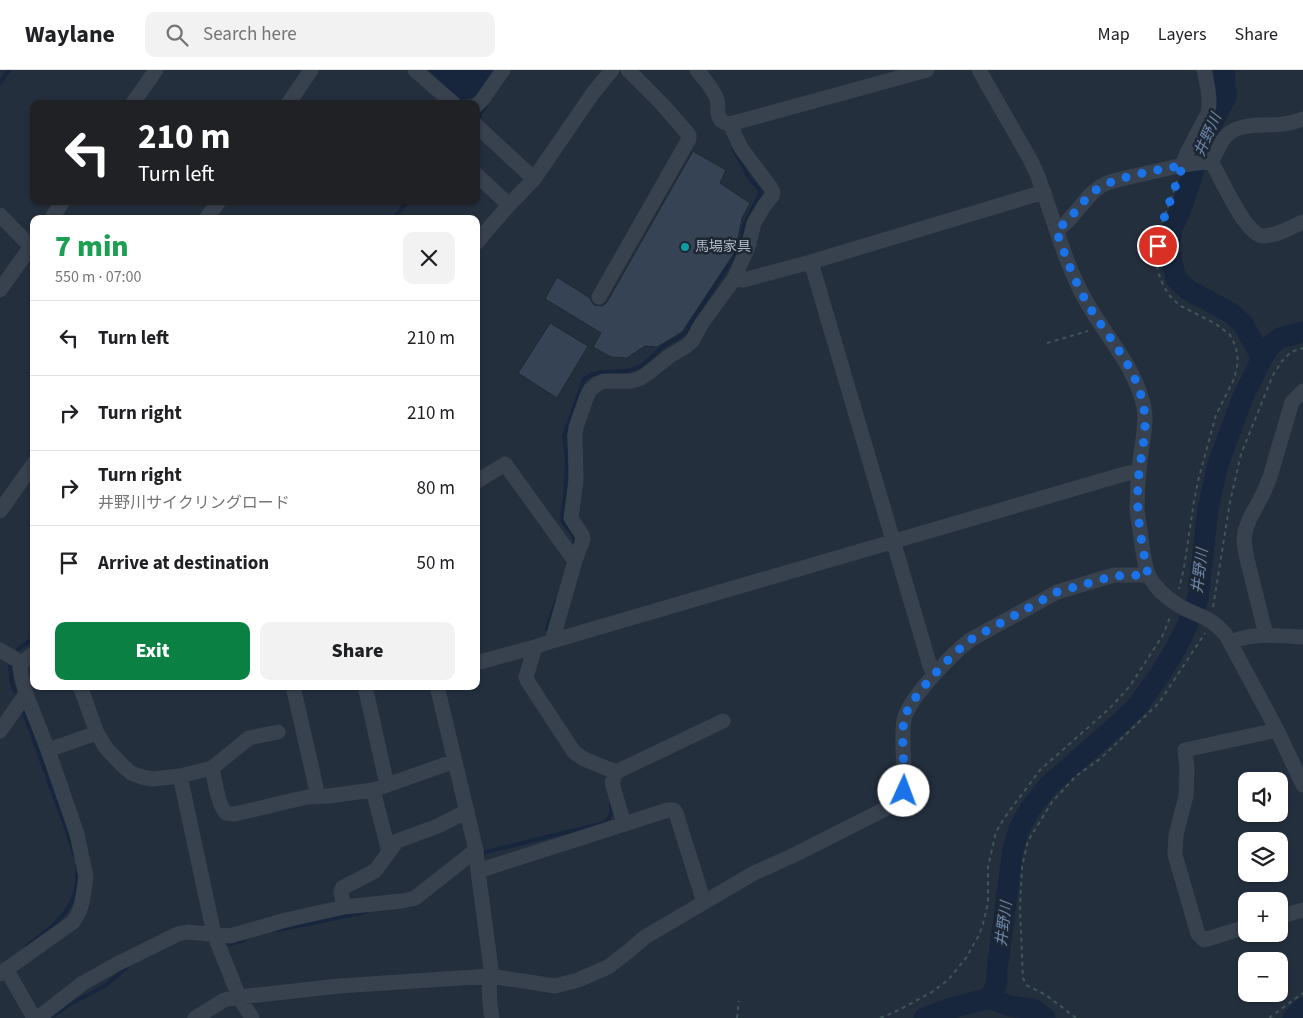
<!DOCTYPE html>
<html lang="en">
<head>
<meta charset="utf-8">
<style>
	:root { --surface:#fff; --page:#f2f2f2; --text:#202124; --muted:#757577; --line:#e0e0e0; --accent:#0b8043 }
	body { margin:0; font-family:"Source Sans 3","Noto Sans JP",sans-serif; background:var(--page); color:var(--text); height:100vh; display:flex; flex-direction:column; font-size:19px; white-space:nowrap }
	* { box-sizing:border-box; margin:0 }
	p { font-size:16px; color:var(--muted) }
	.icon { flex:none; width:28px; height:28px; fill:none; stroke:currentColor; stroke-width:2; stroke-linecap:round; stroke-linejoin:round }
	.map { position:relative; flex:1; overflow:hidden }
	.sheet { position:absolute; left:30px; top:145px; width:450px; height:475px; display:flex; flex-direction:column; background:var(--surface); border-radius:10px; box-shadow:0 1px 4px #0004 }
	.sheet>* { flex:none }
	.guide { position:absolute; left:30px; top:30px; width:450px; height:105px; border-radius:10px; box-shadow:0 1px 4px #0004; background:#202124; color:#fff; overflow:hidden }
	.controls { position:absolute; left:1238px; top:702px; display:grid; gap:10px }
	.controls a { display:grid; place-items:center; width:50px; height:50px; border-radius:10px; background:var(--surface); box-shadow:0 1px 4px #0004; font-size:25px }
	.pin { position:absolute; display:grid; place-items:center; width:42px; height:42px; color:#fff; margin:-21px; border:2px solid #fff; border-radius:50%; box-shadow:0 1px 5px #0007 }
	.me { position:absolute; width:55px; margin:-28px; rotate:2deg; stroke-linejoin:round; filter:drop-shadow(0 0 4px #0008) }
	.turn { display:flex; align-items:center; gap:18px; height:105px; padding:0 25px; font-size:22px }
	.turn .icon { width:65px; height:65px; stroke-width:2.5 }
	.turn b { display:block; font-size:35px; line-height:42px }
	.round { display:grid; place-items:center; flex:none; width:52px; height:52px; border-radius:10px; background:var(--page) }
	.summary { display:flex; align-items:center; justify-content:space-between; height:85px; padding:0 25px }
	h1 { font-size:30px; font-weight:800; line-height:38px; color:#1e9e55 }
	.button { display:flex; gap:10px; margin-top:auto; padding:10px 25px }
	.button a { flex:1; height:58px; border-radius:10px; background:var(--accent); color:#fff; font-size:20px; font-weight:800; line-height:58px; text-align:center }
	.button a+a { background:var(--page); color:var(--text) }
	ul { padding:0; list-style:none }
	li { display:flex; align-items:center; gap:15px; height:75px; padding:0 25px; border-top:1px solid var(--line) }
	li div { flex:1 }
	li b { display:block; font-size:19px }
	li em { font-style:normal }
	header { display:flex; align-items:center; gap:30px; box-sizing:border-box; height:70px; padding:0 25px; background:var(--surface); border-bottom:1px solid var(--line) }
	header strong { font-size:24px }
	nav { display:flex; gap:28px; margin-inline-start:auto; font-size:18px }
	.search { width:350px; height:45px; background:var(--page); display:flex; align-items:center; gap:12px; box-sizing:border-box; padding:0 18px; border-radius:10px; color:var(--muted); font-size:19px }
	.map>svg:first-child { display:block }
	.water { fill:#17263c }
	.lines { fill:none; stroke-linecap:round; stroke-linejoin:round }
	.stream { stroke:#17263c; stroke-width:4 }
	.river { stroke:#17263c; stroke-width:21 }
	.building { fill:#364354; stroke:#1f2835 }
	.path { stroke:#3f5557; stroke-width:2; stroke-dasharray:4 4; stroke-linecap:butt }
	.minor { stroke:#38414e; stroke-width:15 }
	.route { stroke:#1a73e8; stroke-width:9; stroke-dasharray:0 16.2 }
	.culture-dot { fill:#0f9aa8; stroke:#1d2633; stroke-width:2 }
	.labels { text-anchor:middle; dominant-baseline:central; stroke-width:5; stroke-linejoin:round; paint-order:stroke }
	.poi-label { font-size:14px; fill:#b4bcc9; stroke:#1d2633; text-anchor:start }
	.water-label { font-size:15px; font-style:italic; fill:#6d86a8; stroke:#1d2633 }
</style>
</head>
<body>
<header>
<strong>Waylane</strong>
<div class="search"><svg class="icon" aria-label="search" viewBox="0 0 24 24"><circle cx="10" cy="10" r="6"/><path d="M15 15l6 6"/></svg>Search here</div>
<nav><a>Map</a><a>Layers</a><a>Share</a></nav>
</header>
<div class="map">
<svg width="1303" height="948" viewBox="0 0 1303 948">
	<rect width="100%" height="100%" fill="#242f3e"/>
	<path class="water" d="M428,0h67l-19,27 -16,3z"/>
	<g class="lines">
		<path class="stream" d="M0,13l9,-13
			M478,52l2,-8 7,-10
			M393,149l15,-18
			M574,474l1,-4 -2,-5 -10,-13 -1,-8 3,-15 2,-41 -3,-22 20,-57c16,-11 28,-5 46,-9 14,-2 21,-14 31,-22 7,-6 17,-9 24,-15 2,-3 4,-7 6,-10l43,-66 7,-17 4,-17 16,-31 -13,-16 -14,-26
			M547,559l9,-28
			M18,579l10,-7 6,-3
			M10,597l2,16 3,8
			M23,640l46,127 5,17
			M482,783l122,-30c7,-5 8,-11 7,-19
			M278,860l88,-18
			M223,873l7,1 14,-4
			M27,876c29,-23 54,-38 50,-80
			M50,948l20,-14 35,-18 22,-19"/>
		<path class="river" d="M1224,0l2,27 -24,46 -20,64 -10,21 -3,22 7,29 12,11 43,23 12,11 19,34
			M990,928l7,-15v-13l16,-121 6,-20 11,-20 19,-24 72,-63 17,-17 23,-32 14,-23 11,-22 12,-30 10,-89 10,-45 25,-67 19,-39 9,-13 9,-7 23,-6
			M990,928l20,8 23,3 12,9
			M924,948l24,-9 42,-11
			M1293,948l10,-10"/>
	</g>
	<path class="building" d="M693,81l33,19 -6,13 30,20 -8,15 -4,21 -5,16 -51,77 -25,15 -12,-1 -18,12 -16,-1 -18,-10 8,-14 -56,-34 12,-22 33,21 1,3 3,4 6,1 4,-1 3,-3z
		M550,253l38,23 -31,52 -39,-25z"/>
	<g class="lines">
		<path class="path" d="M1177,111l-18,51 -3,27 2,13 5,13 6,10 10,10 37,19 14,11 6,12 2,15 -4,17 -18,36 -17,62 -5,24 -10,67 -5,21
			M1047,273l41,-12
			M1213,537l17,-105 11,-48 32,-79 9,-14 9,-9 12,-4
			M737,948l2,-17
			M880,948l19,-8 33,-18 16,-12 18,-22 13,-23 4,-11 5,-21v-36l4,-18 4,-17 9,-15 35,-47 70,-62 20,-22 33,-51 7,-18
			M1076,948l-30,-23 -20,-10 -3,-7 -3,-68 2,-44 6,-25 24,-39 24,-26 24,-17 59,-56 46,-70
			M1269,948l34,-25"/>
		<path class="minor" d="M415,0l39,34
			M697,0c7,9 17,19 20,30 2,6 -1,13 3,19 3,4 6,4 10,5l197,-54
			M979,0l52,91 6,13c16,42 27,88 49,127 20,36 49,65 58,106 3,17 -2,36 -4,53 -2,16 -3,32 -3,49 1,12 4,25 5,37 2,10 3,22 7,30 6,12 18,22 29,29 18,11 33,11 48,30l51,95 26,55
			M132,34l24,-34
			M288,34l23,-34
			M476,36l6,-6 21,-30
			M476,55l58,54
			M1211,91c9,15 34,74 52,75 13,0 28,-9 40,-14
			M1183,95l3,-10 22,-42c3,-15 -1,-29 -4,-43
			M476,104l33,31
			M0,145l34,35
			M51,149l12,-18
			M206,149l13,-18
			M1057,160l10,-8 24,-28 10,-8 9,-4 15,-4 58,-13 28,-4c7,-8 8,-19 16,-26 14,-13 39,-9 57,-11 6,-1 13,-3 19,-5
			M476,173l33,-38 25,-26 59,-86 19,-23
			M811,192l119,404 4,8
			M734,209l9,1 68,-18 233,-70
			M0,220l34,-48
			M599,227l90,-158v-4l-27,-31 -34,-34
			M476,412l29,-18 70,97
			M0,441l34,-48
			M1266,565l-19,-76 -3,-17 1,-11 5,-13 13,-24 7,-17 22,-75 11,-11
			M552,571l23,-80 8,-22 -1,-4 -11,-17 5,-38 -1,-45 1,-8 11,-31 3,-6 7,-6 7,-3h27l10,-3 7,-5 23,-18 14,-8 7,-6 10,-18 32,-44 14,-32 6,-24 10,-17 8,-10 1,-4 -2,-4 -30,-40 -11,-24
			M1231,572c23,-10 48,-6 72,-5
			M535,577l-9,30 2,5 46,70 10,7 32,13
			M0,580l22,13
			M476,593l59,-16 17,-6 576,-168h11
			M80,616l17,47 9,15 16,17 9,8 11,4 11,2 27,-3 32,-8 37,-30 29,-6
			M293,616l25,110
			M365,616l22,99
			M437,616l39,164 2,21 13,98c-3,17 -2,32 1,49
			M0,661l26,-37
			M48,680l49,-17
			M212,698c2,10 7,40 14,45 3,1 5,1 9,1l72,-17 22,-1 44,-6 82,-29
			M180,706l34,158 25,63 13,21
			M373,720l16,62
			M624,754l-12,-41 4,-11 107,-51
			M478,801l190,-61h6l2,3 26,83 3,6
			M344,837l-3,-14 1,-5 33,-17 22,-30 41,-15 29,-15
			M1279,847l24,-7
			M1246,857l-42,13 -6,-6 -23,-79 1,-20 10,-39 1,-28 -2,-18 92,-20
			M6,899l28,49
			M0,904l59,-42 14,-10 6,-10 3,-9 4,-26 -9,-43 -29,-84 -22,-56 -5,-20 -1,-5 2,-6 12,-10
			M38,948l45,-35 34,-19 61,-30 10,-2 42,4 56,-16 58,-13 58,-6 13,-3 61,-48
			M195,948l29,-18 15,-3 100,-11 151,-10 65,10 23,-6 30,-13 22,-17 15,-13 109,-64 38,-17 101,-51c7,-7 10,-12 12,-22 -1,-19 -4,-44 -1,-63 3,-20 49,-67 66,-80l87,-48 57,-17h34"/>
	</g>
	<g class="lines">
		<path class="route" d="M904,721l1,-8c-1,-19 -4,-45 -1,-63 3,-20 49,-67 66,-80l87,-48 57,-16 34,-1c-6,-30 -12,-60 -10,-90 1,-25 10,-51 6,-76 -6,-41 -37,-72 -57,-106 -13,-23 -22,-48 -31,-73 16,-11 22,-24 35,-36 19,-18 66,-23 92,-29l-24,67 -1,14"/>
	</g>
	<circle class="culture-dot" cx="685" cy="177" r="5"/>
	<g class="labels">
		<g class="poi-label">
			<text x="695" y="177">馬場家具</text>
		</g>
		<g class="water-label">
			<text transform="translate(1208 65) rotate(-66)">井野川</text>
			<text transform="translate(1200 501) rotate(-83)">井野川</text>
			<text transform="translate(1004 854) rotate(-83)">井野川</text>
		</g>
	</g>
</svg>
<div class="controls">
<a><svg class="icon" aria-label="sound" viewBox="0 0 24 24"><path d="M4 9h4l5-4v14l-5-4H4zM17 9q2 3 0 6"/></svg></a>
<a><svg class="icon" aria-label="layers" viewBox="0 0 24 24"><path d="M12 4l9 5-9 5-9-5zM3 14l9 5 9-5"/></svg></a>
<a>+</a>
<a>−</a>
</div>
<div class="pin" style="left:1158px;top:176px;background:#d93025"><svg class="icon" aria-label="arrive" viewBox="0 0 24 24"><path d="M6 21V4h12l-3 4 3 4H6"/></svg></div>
<svg class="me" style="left:904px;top:721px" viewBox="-20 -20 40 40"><circle r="19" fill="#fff"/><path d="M0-13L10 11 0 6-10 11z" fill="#1a73e8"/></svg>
<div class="guide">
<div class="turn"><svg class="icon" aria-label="left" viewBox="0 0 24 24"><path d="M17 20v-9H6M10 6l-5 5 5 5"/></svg><div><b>210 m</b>Turn left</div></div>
</div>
<section class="sheet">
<div class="summary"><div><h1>7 min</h1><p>550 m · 07:00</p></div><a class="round"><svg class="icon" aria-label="close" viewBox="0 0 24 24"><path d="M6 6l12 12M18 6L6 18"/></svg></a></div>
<ul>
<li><svg class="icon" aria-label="left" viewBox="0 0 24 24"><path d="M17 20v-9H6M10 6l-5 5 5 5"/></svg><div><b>Turn left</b></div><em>210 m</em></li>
<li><svg class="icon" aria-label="right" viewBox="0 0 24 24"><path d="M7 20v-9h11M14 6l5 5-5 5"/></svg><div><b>Turn right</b></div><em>210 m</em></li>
<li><svg class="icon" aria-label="right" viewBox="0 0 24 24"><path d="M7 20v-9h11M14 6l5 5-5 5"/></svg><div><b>Turn right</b><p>井野川サイクリングロード</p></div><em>80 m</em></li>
<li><svg class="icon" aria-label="arrive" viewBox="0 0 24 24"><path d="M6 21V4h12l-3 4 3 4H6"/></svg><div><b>Arrive at destination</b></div><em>50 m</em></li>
</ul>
<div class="button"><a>Exit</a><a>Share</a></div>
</section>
</div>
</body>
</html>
